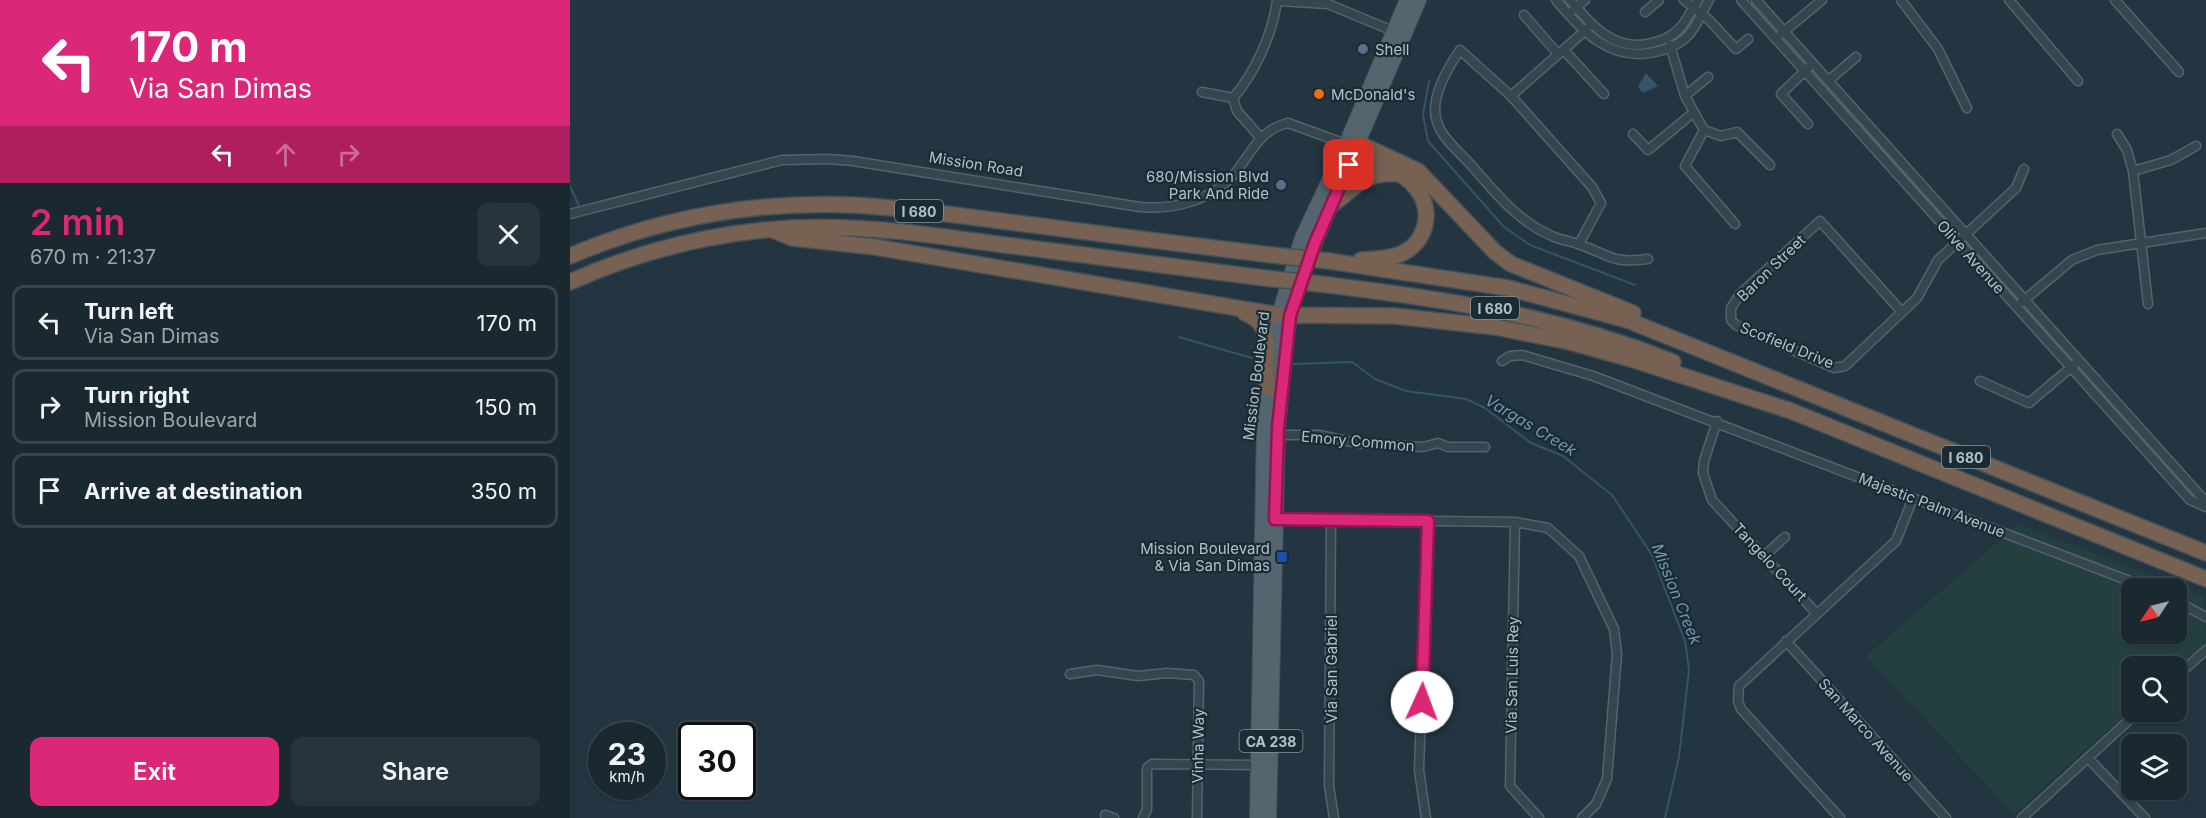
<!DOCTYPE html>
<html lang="en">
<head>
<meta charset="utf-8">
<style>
	:root { --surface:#1a2830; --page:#27343c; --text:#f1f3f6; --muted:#9fa6ab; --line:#38444c; --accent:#db2777 }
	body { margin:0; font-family:Inter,sans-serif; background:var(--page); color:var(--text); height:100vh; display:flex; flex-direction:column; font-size:22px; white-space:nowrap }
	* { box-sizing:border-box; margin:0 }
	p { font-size:20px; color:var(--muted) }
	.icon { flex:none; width:33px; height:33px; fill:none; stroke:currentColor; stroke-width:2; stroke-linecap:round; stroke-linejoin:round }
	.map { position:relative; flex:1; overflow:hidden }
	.sheet { display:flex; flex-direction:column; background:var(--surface); width:570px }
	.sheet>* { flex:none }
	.hud { background:#db2777; color:#fff; overflow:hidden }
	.needle { width:39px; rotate:235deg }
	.controls { position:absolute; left:1551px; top:578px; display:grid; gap:12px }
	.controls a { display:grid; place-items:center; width:66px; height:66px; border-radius:12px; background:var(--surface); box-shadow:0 2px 4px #0004,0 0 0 2px var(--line); font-size:30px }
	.speed { position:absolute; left:18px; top:722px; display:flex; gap:12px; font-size:30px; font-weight:700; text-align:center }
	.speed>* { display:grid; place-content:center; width:78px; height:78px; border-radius:50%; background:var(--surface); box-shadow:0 2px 4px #0004,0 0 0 2px var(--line); line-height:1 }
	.speed small { font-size:15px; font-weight:400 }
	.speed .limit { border:3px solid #111; border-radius:9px; background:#fff; color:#111 }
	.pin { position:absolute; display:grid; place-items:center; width:51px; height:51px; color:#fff; margin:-26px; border-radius:12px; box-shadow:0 3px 9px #0006 }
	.me { position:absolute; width:66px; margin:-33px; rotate:2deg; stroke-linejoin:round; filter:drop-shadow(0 0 4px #0008) }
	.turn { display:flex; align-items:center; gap:21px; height:126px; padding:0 30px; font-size:27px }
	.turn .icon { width:78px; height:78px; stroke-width:2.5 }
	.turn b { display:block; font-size:42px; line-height:51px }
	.lanes { display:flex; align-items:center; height:57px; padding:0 30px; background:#0003; justify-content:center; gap:30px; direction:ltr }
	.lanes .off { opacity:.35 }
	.round { display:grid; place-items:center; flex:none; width:63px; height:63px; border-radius:12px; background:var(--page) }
	.summary { display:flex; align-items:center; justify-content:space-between; height:102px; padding:0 30px }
	h1 { font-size:36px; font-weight:600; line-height:45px; color:var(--accent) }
	.action { display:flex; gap:12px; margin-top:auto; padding:12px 30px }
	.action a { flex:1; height:69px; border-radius:12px; background:var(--accent); color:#fff; font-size:24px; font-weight:600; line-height:69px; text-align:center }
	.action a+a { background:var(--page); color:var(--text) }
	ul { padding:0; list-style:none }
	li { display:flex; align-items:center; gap:18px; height:75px; margin:0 12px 9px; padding:0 18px; border:3px solid var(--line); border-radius:12px }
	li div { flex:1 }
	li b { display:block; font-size:22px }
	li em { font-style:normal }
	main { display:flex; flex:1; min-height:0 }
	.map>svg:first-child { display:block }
	.green { fill:#24403e; fill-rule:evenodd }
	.water { fill:#345468 }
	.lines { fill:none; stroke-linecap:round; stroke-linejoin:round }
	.stream { stroke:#345468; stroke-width:2 }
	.street-casing { stroke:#54636d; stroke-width:11 }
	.primary-casing { stroke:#42525b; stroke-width:16 }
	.highway-casing { stroke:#41505a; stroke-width:18 }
	.street { stroke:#36464f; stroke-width:8 }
	.primary { stroke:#54656f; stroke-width:14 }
	.highway { stroke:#766152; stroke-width:15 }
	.highway-bridge-casing { stroke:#41505a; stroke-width:18; stroke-linecap:butt }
	.highway-bridge { stroke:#766152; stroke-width:15 }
	.route-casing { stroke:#8e194d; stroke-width:15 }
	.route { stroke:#db2777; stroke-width:10 }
	.service-dot { fill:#5c6f8a; stroke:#1b2b34; stroke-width:2 }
	.food-dot { fill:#e8710a; stroke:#1b2b34; stroke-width:2 }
	.transit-dot { fill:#1a4fb4; stroke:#1b2b34; stroke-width:2 }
	.labels { text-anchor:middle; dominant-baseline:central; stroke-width:4.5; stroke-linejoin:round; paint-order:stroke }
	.shield { fill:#1b2b34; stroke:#85939d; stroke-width:1.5 }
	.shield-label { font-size:14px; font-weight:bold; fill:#b2c0ca }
	.poi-label { font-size:15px; fill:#b2c0ca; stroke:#1b2b34; text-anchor:start }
	.street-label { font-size:15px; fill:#b2c0ca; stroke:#1b2b34 }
	.water-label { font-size:16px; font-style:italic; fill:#7098b0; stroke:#1b2b34 }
</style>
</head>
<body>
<main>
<section class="sheet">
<div class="hud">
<div class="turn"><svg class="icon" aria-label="left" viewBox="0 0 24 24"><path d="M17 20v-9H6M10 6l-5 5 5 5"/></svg><div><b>170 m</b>Via San Dimas</div></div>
<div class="lanes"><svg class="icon" aria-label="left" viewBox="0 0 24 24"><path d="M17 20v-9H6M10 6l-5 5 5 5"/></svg><svg class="icon off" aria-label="ahead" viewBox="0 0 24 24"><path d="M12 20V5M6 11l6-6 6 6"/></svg><svg class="icon off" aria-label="right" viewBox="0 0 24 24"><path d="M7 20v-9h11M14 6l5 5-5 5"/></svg></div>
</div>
<div class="summary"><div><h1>2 min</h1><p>670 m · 21:37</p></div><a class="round"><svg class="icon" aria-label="close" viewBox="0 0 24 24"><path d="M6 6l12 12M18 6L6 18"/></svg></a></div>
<ul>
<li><svg class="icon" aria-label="left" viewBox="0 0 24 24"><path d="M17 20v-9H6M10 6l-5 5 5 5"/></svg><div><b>Turn left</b><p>Via San Dimas</p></div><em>170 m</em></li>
<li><svg class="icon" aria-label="right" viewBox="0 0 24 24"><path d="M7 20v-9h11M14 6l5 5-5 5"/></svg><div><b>Turn right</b><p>Mission Boulevard</p></div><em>150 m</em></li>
<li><svg class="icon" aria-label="arrive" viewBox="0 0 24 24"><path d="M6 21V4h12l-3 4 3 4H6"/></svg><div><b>Arrive at destination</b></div><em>350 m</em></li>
</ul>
<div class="action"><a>Exit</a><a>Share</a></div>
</section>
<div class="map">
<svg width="1636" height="818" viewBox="0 0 1636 818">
	<rect width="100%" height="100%" fill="#223540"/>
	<path class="green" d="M1449,524l185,72 2,46 -29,27 -1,-3h-44l-1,43 -117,105 -148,-158zM1562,588h44v45h-44z"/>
	<path class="water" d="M1076,73l12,13 -15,7 -5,-6z"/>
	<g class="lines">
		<path class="stream" d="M859,81l-6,34 5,26 76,86 26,18 105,40
			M0,186l10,22
			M609,337l73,21
			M724,364l58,-2 23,17 31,12 60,8 19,9 46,35 32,13 49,39 40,60 33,86 4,29 -10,87 -14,61"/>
		<defs>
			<path id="street" d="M986,0c27,32 54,62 99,52 14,-3 27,-8 36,-20 7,-9 12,-22 18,-32
				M1000,0c21,25 45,53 81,43 12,-3 21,-6 29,-15 7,-8 12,-19 18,-28
				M1114,0l25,20 27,29 12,-10
				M1171,0l449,500 16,7
				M1186,0l450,502
				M1331,0l37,49 29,59
				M1439,0l69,81
				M1545,0l64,72
				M708,1l50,3 65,27
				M1003,10l12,-10
				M1075,12l14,-12
				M954,15l34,39
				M1211,34l41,-34
				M1100,45l15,51 19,34
				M994,50l40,44
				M1258,81l28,-24
				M632,92l31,6
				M941,96l76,-67
				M1115,96l23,-19
				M1238,124l-27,-30 27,-26
				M1134,130l-19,36 50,58
				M1134,130l17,6 16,-4 33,33
				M1063,134l15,16 45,-37
				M1547,134l10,16 6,21 15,133
				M690,137l-23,-26 -4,-13c22,-25 40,-65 44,-98
				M1563,171l38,-11 25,-14
				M0,214l212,-54 47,-1 24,2 287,46c35,3 73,-7 96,-35 17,-21 23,-42 52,-49l58,21
				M1009,244l22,-41 -9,-16 -81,-91 -51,-46c-13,19 -31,49 -23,72 5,16 22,30 34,43 24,27 46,56 81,71 8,4 18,5 26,8 32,11 33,20 70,15
				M1452,302l50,-42 25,-10 109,-17
				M1332,312l-82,-91 -80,73 -9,14v12l5,5 98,43 11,-2 72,-68 21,-38 78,-72 8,-19
				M932,361l8,-5 12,-1 71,21 555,212
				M1410,381l49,22 46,-39
				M1147,421l-13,40 -1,12 9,27 105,114 -78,72 -1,15 3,8 99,109
				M708,435h41l38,8 66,4 15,-4 10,4h37
				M702,519l243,3 33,6 31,28 35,73 3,25 -10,125 -11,25 -14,14
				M761,520l-2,266 5,32
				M945,522l-5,264 29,32
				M1194,556l21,-19
				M1606,601l30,16
				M1247,614l79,-73 17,-43
				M1216,641l160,177
				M500,674l27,-4 41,6 29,-3 27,2 5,6 -2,137
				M1606,677l30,-27
				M1518,758l57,60
				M535,815l9,3
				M573,818l4,-9v-41l5,-4 106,1
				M856,818l-7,-48 9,-249
				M1452,818l117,-107"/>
			<path id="primary" d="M687,818l7,-391 15,-112 23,-77 44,-94 61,-144
				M699,818l9,-390 10,-100 6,-29 21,-56 104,-243"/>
			<path id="highway" d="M788,143l60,28 77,81 16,12 122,49
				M787,153c20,8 45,18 59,35 19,23 10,57 -18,67 -12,4 -24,4 -37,5
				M761,205c26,-17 30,-33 66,-31
				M203,230l19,8 83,9 404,68 116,1 100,11 75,15 61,17 163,53
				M0,256c89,-38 186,-55 283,-51 58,3 115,12 172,19 82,11 165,21 247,31
				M759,261l179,27 119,32 579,233
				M0,282c87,-39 184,-59 279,-54 57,2 115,12 172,19 81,10 162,20 243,31
				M750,284c125,15 235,31 353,78
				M675,313c36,13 12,49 24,75
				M1216,409l420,170"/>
		</defs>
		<use href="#street" class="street-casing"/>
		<use href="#primary" class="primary-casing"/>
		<use href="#highway" class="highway-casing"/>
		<use href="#street" class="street"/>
		<use href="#primary" class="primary"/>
		<use href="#highway" class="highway"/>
		<defs>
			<path id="highway-bridge" d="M702,255l57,6
				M694,278l56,6"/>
		</defs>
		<use href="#highway-bridge" class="highway-bridge-casing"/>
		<use href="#highway-bridge" class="highway-bridge"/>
	</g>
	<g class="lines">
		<defs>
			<path id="route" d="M779,165l-34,78 -25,73 -12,112 -3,91 153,2 -6,181"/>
		</defs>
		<use href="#route" class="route-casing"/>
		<use href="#route" class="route"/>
	</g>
	<g class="service-dot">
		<circle cx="793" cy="49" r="6"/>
		<circle cx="711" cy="185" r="6"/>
	</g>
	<circle class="food-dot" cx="749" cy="94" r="6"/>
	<rect class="transit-dot" x="706" y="551" width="12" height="12" rx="3"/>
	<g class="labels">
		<g class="shield">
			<rect x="325" y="200" width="48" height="22" rx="4.5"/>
			<rect x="901" y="297" width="48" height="22" rx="4.5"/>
			<rect x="1372" y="446" width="48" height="22" rx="4.5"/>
			<rect x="669.5" y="730" width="63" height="22" rx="4.5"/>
		</g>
		<g class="shield-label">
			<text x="349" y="211">I 680</text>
			<text x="925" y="308">I 680</text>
			<text x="1396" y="457">I 680</text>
			<text x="701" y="741">CA 238</text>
		</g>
		<g class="poi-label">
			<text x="805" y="49">Shell</text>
			<text x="761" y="94">McDonald's</text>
			<text x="699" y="176" text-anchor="end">680/Mission Blvd<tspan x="699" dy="17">Park And Ride</tspan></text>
			<text x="700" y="548" text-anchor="end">Mission Boulevard<tspan x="700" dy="17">&amp; Via San Dimas</tspan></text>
		</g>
		<g class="street-label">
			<text transform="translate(406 164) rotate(9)">Mission Road</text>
			<text transform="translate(1401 257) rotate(48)">Olive Avenue</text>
			<text transform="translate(1201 268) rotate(-44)">Baron Street</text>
			<text transform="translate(1217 345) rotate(22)">Scofield Drive</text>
			<text transform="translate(686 376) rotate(-83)">Mission Boulevard</text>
			<text transform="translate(788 441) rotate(5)">Emory Common</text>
			<text transform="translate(1362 505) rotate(21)">Majestic Palm Avenue</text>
			<text transform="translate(1200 562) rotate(47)">Tangelo Court</text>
			<text transform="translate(761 669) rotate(-90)">Via San Gabriel</text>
			<text transform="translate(942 675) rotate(-89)">Via San Luis Rey</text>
			<text transform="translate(1296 730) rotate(48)">San Marco Avenue</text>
			<text transform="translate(628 746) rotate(-89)">Vinha Way</text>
		</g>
		<g class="water-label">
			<text transform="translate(961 425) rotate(31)">Vargas Creek</text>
			<text transform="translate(1107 594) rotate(68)">Mission Creek</text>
		</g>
	</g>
</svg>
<div class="controls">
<a><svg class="needle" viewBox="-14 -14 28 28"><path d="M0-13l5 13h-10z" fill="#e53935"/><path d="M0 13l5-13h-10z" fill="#9fa6ab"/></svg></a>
<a><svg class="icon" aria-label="search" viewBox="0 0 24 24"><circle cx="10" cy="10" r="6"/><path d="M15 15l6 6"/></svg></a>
<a><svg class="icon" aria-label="layers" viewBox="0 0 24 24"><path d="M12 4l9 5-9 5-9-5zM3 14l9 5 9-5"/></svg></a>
</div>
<div class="speed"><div>23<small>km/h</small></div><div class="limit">30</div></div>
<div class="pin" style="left:779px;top:165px;background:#d93025"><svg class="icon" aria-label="arrive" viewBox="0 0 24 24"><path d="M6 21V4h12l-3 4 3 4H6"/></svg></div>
<svg class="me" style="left:852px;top:702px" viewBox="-20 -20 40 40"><circle r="19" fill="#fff"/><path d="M0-13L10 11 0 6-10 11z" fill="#db2777"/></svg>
</div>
</main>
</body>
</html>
